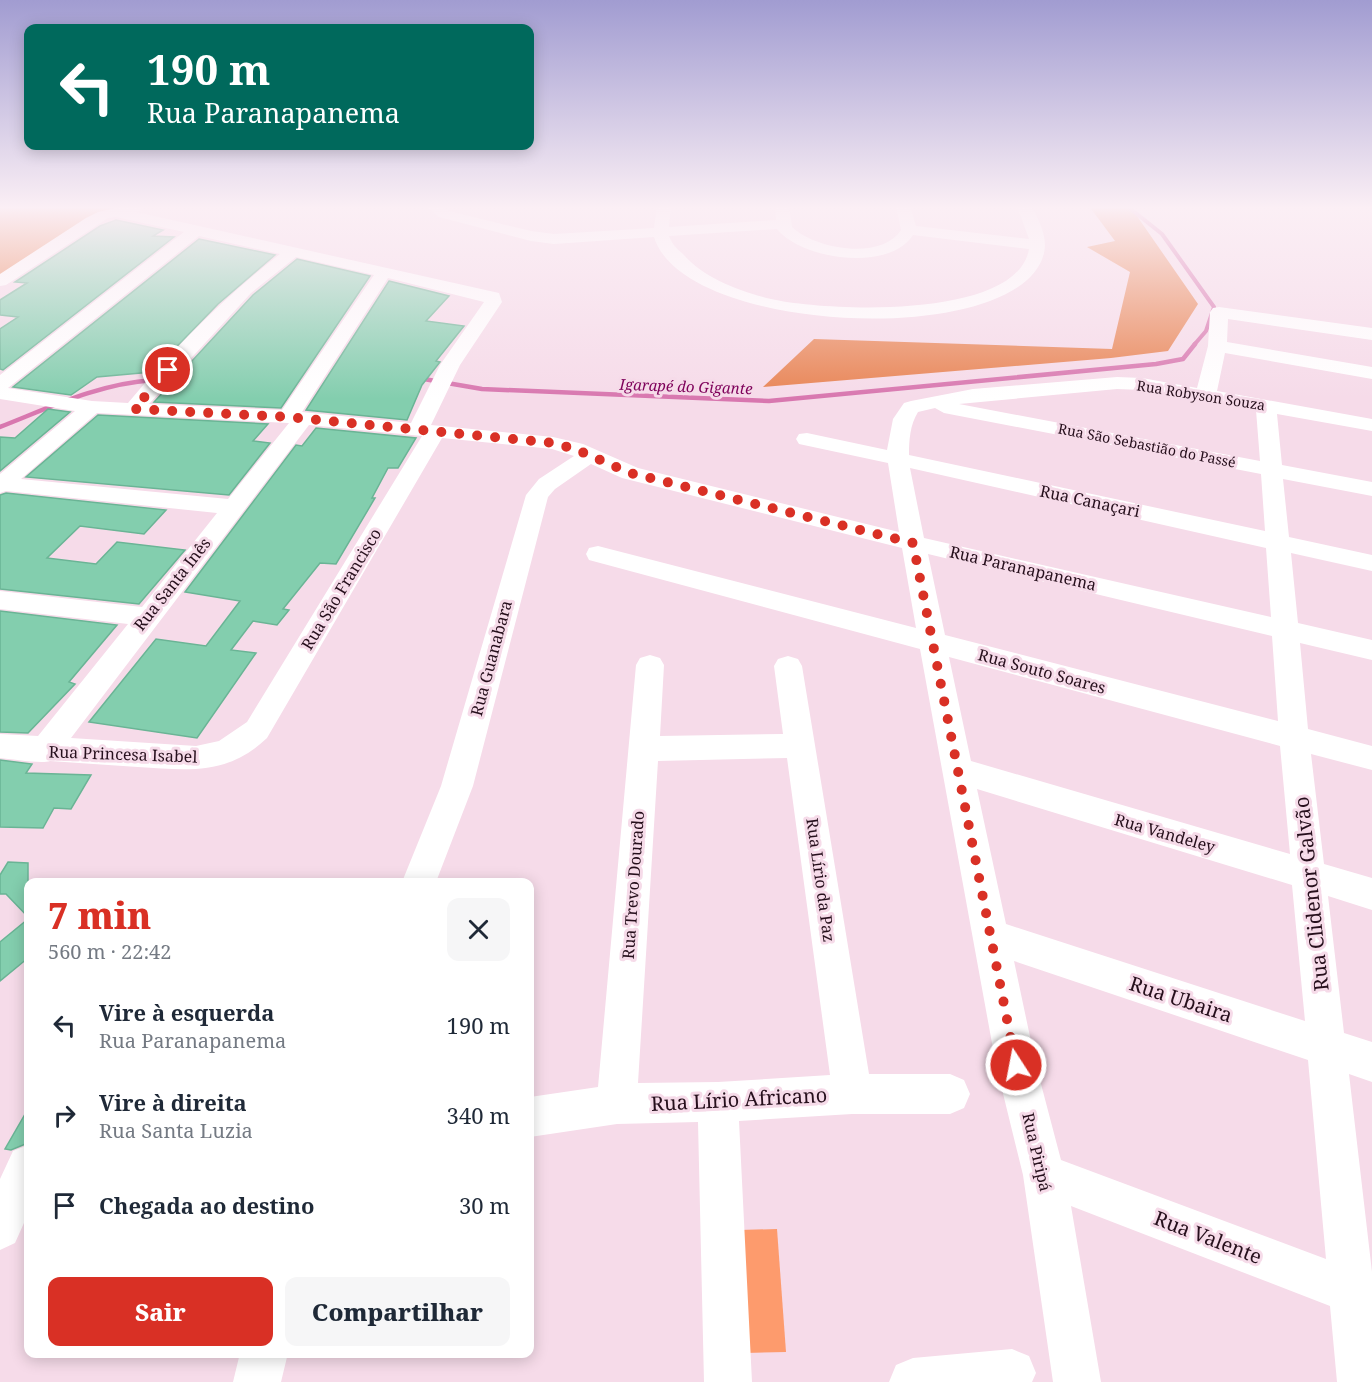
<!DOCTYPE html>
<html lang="pt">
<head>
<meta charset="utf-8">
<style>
	:root { --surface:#fff; --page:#f6f6f7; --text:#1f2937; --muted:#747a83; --accent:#d93025 }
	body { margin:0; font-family:"Noto Serif",serif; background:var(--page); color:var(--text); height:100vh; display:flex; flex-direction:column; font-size:22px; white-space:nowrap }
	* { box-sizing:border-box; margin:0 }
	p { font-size:20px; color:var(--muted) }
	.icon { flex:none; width:33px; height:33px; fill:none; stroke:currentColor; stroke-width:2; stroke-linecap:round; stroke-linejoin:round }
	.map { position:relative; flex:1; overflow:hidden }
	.panel { position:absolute; left:24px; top:878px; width:510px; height:480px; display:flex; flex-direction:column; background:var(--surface); border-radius:12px; box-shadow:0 3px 15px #0003 }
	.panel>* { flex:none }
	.hud { position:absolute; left:24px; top:24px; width:510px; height:126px; border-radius:12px; box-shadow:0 3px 15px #0003; background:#00695c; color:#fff; overflow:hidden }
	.pin { position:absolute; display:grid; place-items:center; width:51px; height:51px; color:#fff; margin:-26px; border:3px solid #fff; border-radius:50%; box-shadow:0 2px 6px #0007 }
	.me { position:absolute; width:66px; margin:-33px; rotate:349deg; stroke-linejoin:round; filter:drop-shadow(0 0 4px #0008) }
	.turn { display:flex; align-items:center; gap:21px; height:126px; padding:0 24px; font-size:27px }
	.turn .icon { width:78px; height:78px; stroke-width:2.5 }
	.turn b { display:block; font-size:42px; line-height:51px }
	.round { display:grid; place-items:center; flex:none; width:63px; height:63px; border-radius:12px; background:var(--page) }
	.overview { display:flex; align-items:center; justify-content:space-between; height:102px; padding:0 24px }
	h1 { font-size:36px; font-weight:800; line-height:45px; color:var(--accent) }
	.cta { display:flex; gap:12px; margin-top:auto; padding:12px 24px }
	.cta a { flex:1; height:69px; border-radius:12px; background:var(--accent); color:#fff; font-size:24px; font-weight:800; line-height:69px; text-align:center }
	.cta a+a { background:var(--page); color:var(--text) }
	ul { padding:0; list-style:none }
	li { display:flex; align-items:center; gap:18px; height:90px; padding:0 24px }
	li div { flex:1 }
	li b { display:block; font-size:22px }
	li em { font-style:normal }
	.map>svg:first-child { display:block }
	.green { fill:#fd9b6d }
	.forest { fill:#e88454 }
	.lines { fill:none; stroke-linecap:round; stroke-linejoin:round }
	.stream-far1 { stroke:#d877af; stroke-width:4 }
	.stream { stroke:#d877af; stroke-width:4.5 }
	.building { fill:#83ceae; stroke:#6ab495; stroke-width:1.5 }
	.minor { fill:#fff; fill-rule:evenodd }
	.route { stroke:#d93025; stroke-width:10; stroke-dasharray:0 18 }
	.labels { text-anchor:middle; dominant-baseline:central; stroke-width:6; stroke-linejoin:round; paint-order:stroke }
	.far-street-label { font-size:14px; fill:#260f1c; stroke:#f6dbe9 }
	.far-water-label { font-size:15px; font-style:italic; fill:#7e005a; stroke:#f6dbe9 }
	.street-label { font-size:16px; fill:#260f1c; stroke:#f6dbe9 }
	.near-street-label { font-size:20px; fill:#260f1c; stroke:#f6dbe9 }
</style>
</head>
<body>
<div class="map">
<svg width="1372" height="1382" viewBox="0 0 1372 1382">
	<rect width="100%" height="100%" fill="#f6dbe9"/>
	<path class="green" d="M777,1229l9,123 -41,1 -6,-123z"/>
	<path class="forest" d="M0,206h123l-39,15 -84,55z
		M1089,206h41l68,98 -30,47 -57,7 -348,29 51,-48 298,10 18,-77 -43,-25 28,-6z"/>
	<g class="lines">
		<path class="stream-far1" d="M1127,206l35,28 52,73 -8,24 -12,14"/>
		<path class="stream" d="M418,378l64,11 287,12 387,-37 27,-5 12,-15
			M0,427c51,-20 98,-43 153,-47"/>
	</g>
	<path class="building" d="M116,220l47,10 -10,6 21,1 -171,133 -3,-1v-40l18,-12 -18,-2v-15l27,-17 -12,-1 85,-56z
		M199,239l76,16 -57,49 -66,68 -55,5 -26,18 -58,-8z
		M297,259l73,17 -89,132 -127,-6 99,-107z
		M389,281l60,15 -23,25 38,5 -28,35 4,1 -18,23 -15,35 -101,-10z
		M48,409l22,3 -70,59v-34l15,1z
		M98,415l170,9 -15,17 17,2 -41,52 -203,-18z
		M316,428l100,10 -18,30h-10l-16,30h3l-39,66 -16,-1 -37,46 6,1 -12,15 -24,-4 -22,29 25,3 -59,85 -108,-16 67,-83 50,7 34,-45 -55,-9 111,-147 6,1z
		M6,493l160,17 -22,24 -64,-8 -33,32 49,6 21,-22 68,8 -46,54 -139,-15v-94z
		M0,611l117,14 -48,57 6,2 -47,49 -28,-1z
		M0,760l32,4 -6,9 65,2 -20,34 -17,-1 -11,20 -43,-1z
		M8,862l20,1v54l-22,-23h-6v-19z
		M28,919v39l-28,23v-39z
		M28,1109v34l-17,7 -6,-1z"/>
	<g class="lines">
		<path class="minor" d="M124,206h17l-1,5 -4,1 363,81 3,9 -42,63 -29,60 122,12 30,7 55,24 261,64 -11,-69 -89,-19 -3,-5 3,-5 8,-1 80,17 6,-31 11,-16 7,-2 62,-12 144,-12 25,1 55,10 11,-42 2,-34 3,-4 6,-1 153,21v12l-144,-21 -1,23 145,25v12l-147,-26 -8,38 155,28v12l-95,-17 5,51 90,17v14l-89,-17 6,58 83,18v16l-81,-18 7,70 74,17v20l-72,-17 8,86 64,17v24l-61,-16 13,110 48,14v32l-44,-14 16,137 28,9v40l-23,-8 23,198v110h-35l-7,-76 -259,-100 30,176h-48l-30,-207 -27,-110 -76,-416 -331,-89 -3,-6 3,-6 9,-2 318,82 -14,-80 -280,-70 -31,-14 -36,25 -7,8 -75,289 -37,96h-34l39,-96 85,-291 13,-16 35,-23 -22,-7 -110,-11 -175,300c-40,38 -79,32 -129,29 -30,-2 -59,-4 -88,-6 -8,3 -39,-2 -50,-3v-24l38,2 90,-112 -128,-15v-18l142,16 75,-94 -211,-22 -6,2v-19l75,-63 -75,-12v-24l184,-143 -68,-15 -8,1 -102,67 -6,1v-12l86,-56 12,-6zM199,236l81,18c-56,43 -106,94 -152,149l-36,-2 -84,-13zM296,257l78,18 -92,135 -133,-6 102,-111zM388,278l96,24 -44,63 -29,58 -109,-11zM1117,389l25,1 114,20 4,51 -301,-57zM935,408l9,5 317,61 4,57 -356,-76c0,-15 1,-30 9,-43zM97,413l191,10h1l-61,76 -207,-20zM309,425l113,11 -175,286 -28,19 -23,5 -125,-8zM910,468l356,80 5,69 -347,-79zM928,554l344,82 6,85 -333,-86zM949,657l331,89 10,108 -319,-93zM977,789l315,96 13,136 -299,-97zM1014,961l294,99 18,199 -265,-99 -25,-95z
			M426,206h16l7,5 82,20 23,3 100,-6 3,-22h14l-2,21 107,-7 -1,-14h14l3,21c23,22 89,34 109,3l-5,-24h14l6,20 113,13 -12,-33h14c8,14 17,31 13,47 -22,96 -360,83 -390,-16l-100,7 -23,-3 -92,-24zM777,229c25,31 113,43 136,6l116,14c-12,72 -206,62 -258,50 -32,-8 -66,-20 -88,-45 -6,-5 -11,-10 -14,-18z
			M650,655l10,3 4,7 -4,71 123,-2 -9,-68 4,-7 10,-3 10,3 4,7 67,408h81l14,6 6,14 -6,14 -14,6h-98l-113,7 13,261h-48l-6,-260 -81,2 -87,13v-40l68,-10 38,-422 4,-7zM787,758l43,317 -112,7 -80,1 20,-322z
			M28,1145v69l-13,29 -15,7v-71l13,-28z
			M1012,1349l17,7 7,17 -4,9h-143l7,-17 17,-7z
			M240,1353h48l-7,29h-48z"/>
	</g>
	<linearGradient id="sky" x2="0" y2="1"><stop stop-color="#a19cd1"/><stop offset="0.52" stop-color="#fbeff5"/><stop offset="1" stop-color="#fbeff5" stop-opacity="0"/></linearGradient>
	<rect width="1372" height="399" fill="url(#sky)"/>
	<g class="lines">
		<path class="route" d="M168,370l-34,39 154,8 265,26 22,6 55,24 283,70 103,522"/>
	</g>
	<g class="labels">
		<g class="far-street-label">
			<text transform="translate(1201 395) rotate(9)">Rua Robyson Souza</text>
			<text transform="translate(1147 445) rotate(11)">Rua São Sebastião do Passé</text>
		</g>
		<g class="far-water-label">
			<text transform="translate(686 386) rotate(2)">Igarapé do Gigante</text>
		</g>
		<g class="street-label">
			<text transform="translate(1090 501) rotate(12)">Rua Canaçari</text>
			<text transform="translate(1023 568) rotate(13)">Rua Paranapanema</text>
			<text transform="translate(172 584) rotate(-52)">Rua Santa Inês</text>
			<text transform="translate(341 589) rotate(-59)">Rua São Francisco</text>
			<text transform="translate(491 658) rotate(-75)">Rua Guanabara</text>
			<text transform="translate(1042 671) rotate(15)">Rua Souto Soares</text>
			<text transform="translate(123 754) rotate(2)">Rua Princesa Isabel</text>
			<text transform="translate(1165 833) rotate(16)">Rua Vandeley</text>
			<text transform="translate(821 880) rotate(82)">Rua Lírio da Paz</text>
			<text transform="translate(633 885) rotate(-86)">Rua Trevo Dourado</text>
			<text transform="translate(1037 1152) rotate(77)">Rua Piripá</text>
		</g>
		<g class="near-street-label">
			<text transform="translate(1311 894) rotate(-96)">Rua Clidenor Galvão</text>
			<text transform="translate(1181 999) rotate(18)">Rua Ubaira</text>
			<text transform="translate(739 1099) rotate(-3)">Rua Lírio Africano</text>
			<text transform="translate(1208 1237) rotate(21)">Rua Valente</text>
		</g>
	</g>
</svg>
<div class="pin" style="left:168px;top:370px;background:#d93025"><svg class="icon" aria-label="arrive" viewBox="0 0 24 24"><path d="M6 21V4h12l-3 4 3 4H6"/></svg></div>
<svg class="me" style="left:1016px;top:1065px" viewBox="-20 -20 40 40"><circle r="17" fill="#d93025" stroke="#fff" stroke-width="3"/><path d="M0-11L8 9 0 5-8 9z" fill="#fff"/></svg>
<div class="hud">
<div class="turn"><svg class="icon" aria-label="left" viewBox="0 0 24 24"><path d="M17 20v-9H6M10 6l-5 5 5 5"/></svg><div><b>190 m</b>Rua Paranapanema</div></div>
</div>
<section class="panel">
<div class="overview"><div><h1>7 min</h1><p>560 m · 22:42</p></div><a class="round"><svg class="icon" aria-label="close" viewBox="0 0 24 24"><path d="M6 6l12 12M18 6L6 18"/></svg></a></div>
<ul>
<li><svg class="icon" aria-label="left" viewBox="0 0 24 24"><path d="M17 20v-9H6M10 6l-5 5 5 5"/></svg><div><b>Vire à esquerda</b><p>Rua Paranapanema</p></div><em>190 m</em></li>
<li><svg class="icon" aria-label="right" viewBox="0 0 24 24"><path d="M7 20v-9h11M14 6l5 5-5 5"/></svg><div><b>Vire à direita</b><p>Rua Santa Luzia</p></div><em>340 m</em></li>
<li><svg class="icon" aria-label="arrive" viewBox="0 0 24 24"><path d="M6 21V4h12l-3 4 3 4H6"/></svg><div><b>Chegada ao destino</b></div><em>30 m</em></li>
</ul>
<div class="cta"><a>Sair</a><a>Compartilhar</a></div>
</section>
</div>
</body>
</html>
